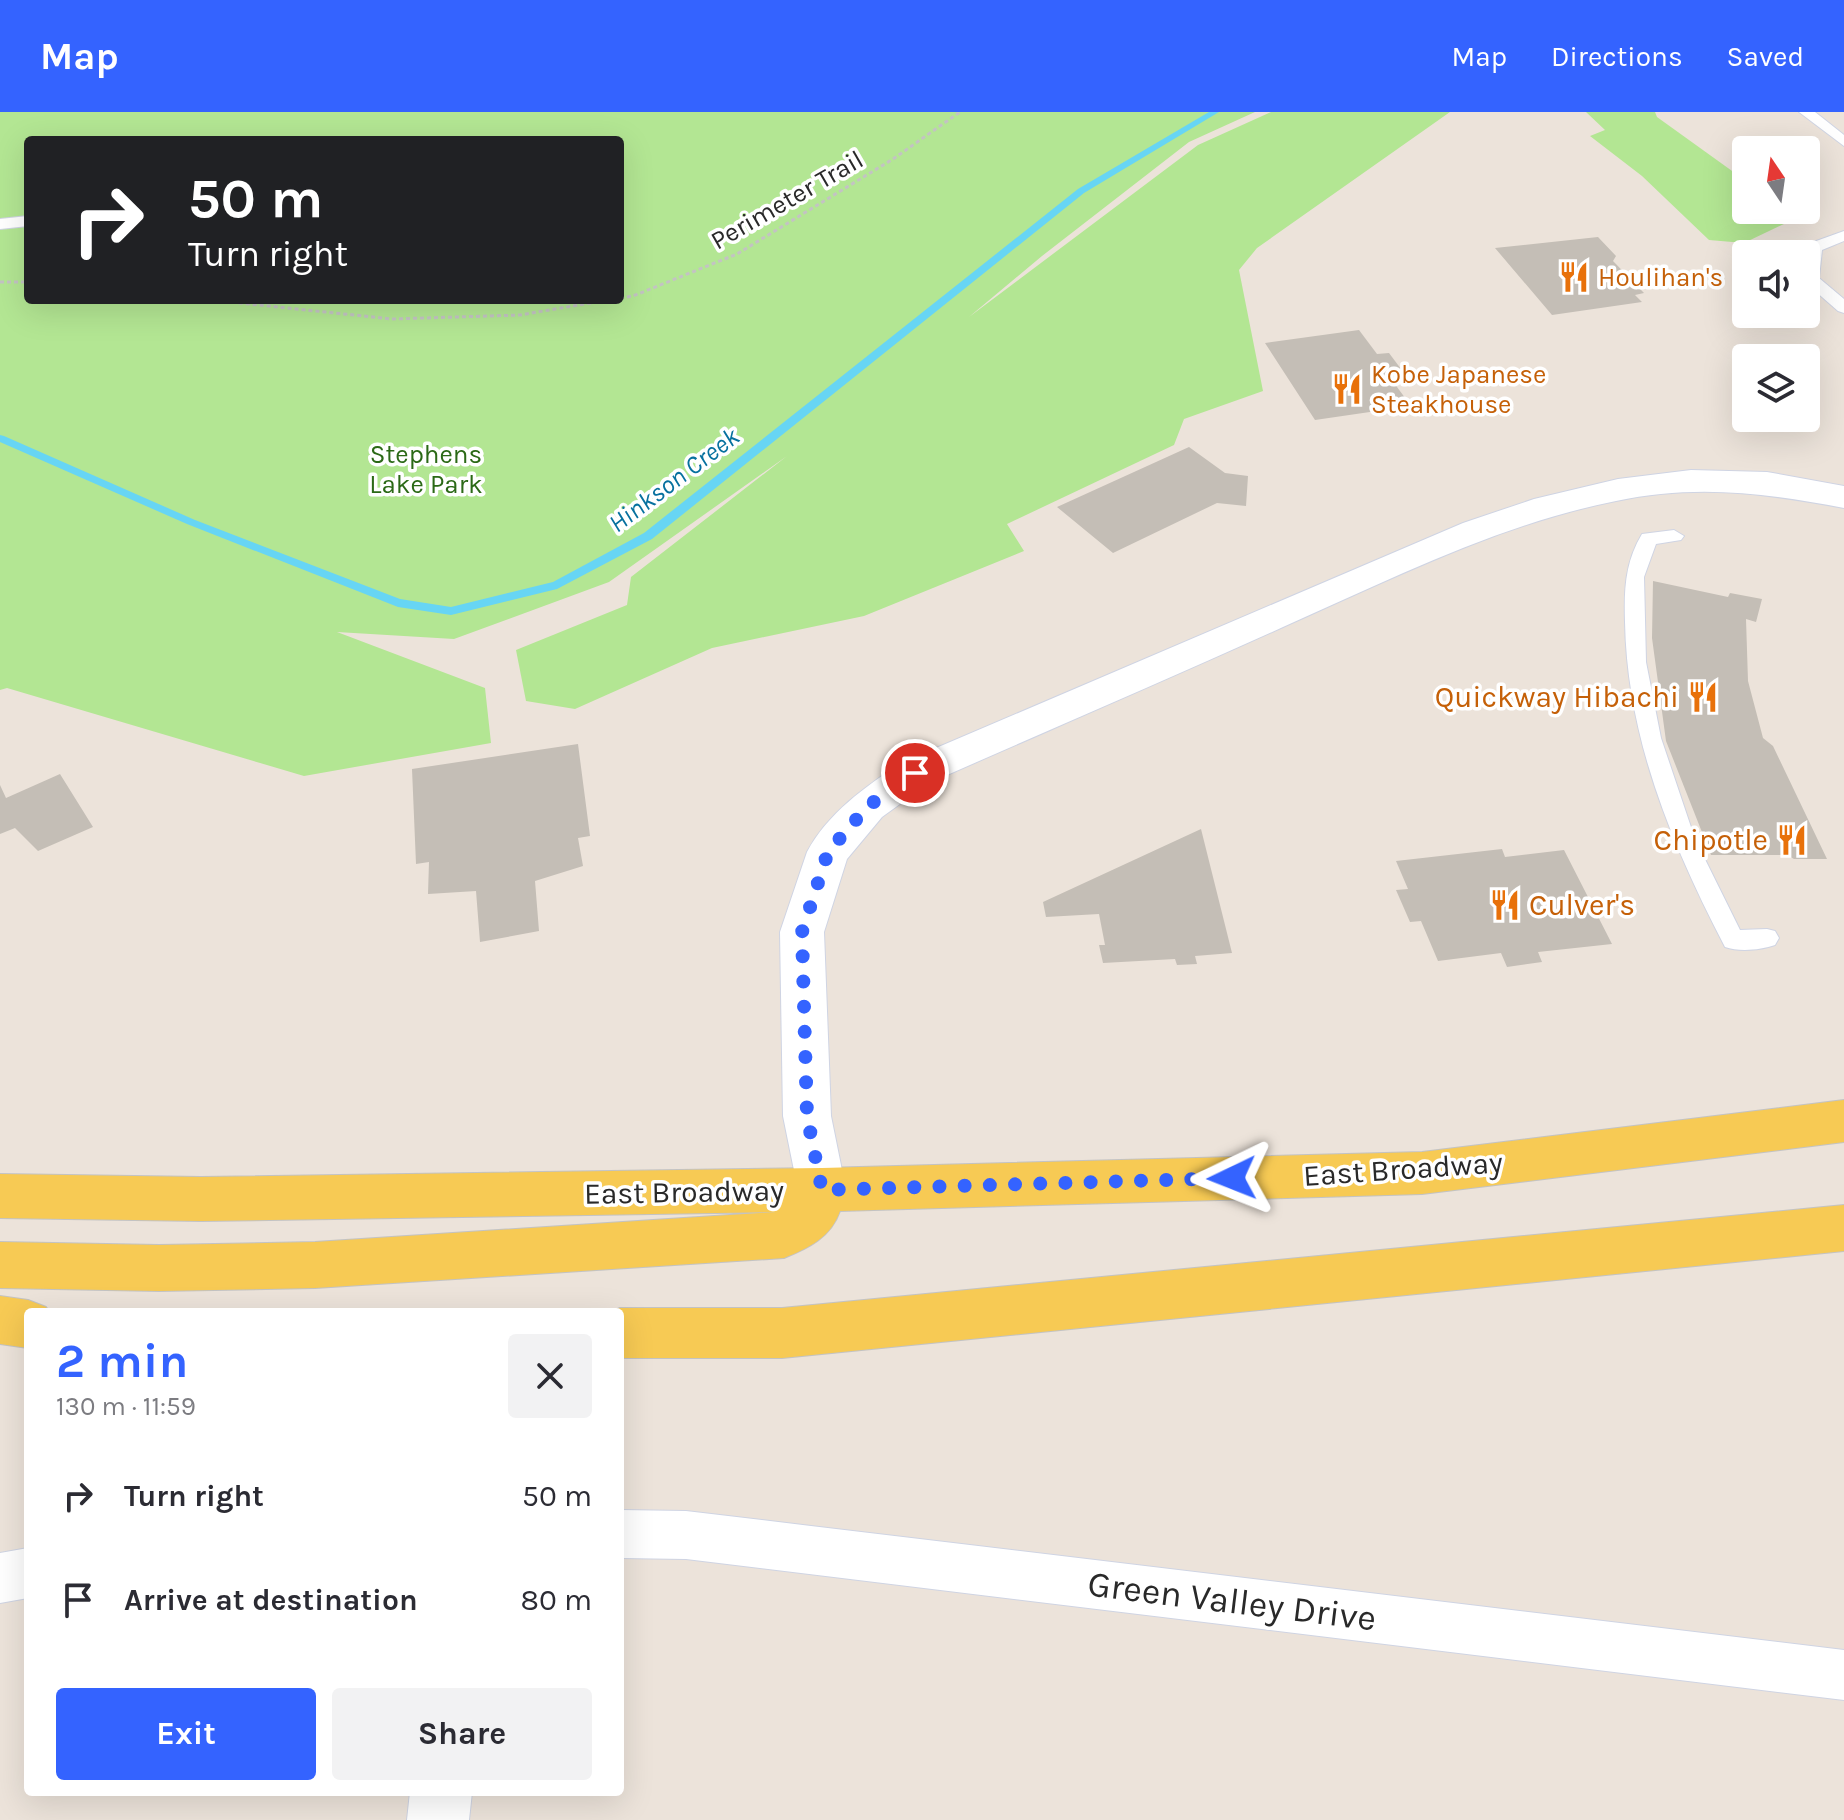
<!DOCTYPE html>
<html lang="en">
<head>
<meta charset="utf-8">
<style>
	:root { --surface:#fff; --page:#f2f2f3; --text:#2b2b33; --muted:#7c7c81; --accent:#3463ff }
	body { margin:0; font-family:Karla,sans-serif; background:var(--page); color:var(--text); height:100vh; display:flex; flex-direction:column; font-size:30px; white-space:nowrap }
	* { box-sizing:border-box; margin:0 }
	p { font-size:26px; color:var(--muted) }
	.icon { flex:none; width:44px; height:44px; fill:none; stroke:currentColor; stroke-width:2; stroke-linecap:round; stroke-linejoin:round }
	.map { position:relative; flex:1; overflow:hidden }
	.sheet { position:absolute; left:24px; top:1196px; width:600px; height:488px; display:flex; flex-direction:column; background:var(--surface); border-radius:8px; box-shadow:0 8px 32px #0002 }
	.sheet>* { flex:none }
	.hud { position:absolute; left:24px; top:24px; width:600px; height:168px; border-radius:8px; box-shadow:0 8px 32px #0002; background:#202124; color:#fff; overflow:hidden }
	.needle { width:52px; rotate:347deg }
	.buttons { position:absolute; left:1732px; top:24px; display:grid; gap:16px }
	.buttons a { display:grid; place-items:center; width:88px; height:88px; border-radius:8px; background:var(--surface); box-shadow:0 8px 32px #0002; font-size:40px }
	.pin { position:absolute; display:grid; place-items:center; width:68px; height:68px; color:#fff; margin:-34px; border:4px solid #fff; border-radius:50%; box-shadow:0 2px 8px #0007 }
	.me { position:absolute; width:88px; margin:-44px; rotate:268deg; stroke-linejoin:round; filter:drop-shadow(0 0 6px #0008) }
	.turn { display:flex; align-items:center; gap:28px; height:168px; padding:0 32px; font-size:36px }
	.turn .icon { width:104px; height:104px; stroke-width:2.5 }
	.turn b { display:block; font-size:56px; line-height:68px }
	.round { display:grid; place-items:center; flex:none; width:84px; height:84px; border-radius:8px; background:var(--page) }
	.summary { display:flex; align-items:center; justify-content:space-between; height:136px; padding:0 32px }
	h1 { font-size:48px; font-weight:700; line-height:60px; color:var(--accent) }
	.cta { display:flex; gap:16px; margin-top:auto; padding:16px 32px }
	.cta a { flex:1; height:92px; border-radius:8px; background:var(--accent); color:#fff; font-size:32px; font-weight:700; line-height:92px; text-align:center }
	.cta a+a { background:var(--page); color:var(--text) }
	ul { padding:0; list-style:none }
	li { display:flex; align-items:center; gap:24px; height:104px; padding:0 32px }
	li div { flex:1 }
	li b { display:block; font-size:30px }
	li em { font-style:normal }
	header { display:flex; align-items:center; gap:48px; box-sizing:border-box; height:112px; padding:0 40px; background:var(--accent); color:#fff }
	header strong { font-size:38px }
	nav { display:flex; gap:44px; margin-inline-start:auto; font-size:28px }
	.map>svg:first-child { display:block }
	.green { fill:#b3e693; fill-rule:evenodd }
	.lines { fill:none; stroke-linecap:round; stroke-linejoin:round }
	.stream { fill:#67d5f4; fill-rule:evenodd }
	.building { fill:#c4beb6 }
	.service-casing { stroke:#cfd4e3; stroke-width:2 }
	.pedestrian-casing { stroke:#cfd4e3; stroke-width:2 }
	.minor-casing { stroke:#cfd4e3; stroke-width:2 }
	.primary-casing { stroke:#c3c3c3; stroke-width:2 }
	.path { stroke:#c3c3c3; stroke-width:3; stroke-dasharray:4 3; stroke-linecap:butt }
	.service { fill:#fff; fill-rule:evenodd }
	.pedestrian { fill:#fff; fill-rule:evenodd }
	.minor { fill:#fff; fill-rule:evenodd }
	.primary { fill:#f7ca54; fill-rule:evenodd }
	.route { stroke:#3463ff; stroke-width:14; stroke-dasharray:0 25.2 }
	.labels { text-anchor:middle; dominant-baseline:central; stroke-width:7; stroke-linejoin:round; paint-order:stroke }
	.far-street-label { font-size:26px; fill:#292929; stroke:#fff }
	.far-food-label { font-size:26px; fill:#c56008; stroke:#fff; text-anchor:start }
	.far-park-label { font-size:26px; fill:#2b6916; stroke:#fff }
	.far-water-label { font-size:26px; font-style:italic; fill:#07719f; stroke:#fff }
	.food-label { font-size:30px; fill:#c56008; stroke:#fff; text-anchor:end }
	.street-label { font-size:30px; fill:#292929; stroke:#fff }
	.near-street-label { font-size:36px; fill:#292929; stroke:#fff }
</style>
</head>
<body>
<header>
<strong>Map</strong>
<nav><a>Map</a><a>Directions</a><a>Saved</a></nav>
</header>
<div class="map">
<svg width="1844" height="1708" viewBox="0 0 1844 1708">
	<rect width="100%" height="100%" fill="#ece3da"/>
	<path class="green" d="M0,0h1255l-66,30 -147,114 -73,61 229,-172 73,-33h179l-193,136 -18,22 24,121 -79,28 -10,26 -167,79 17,27 -160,65 -152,32 -137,61 -49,-8 -10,-51 111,-45 4,-28 156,-121 -178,126 -155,57 -117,-7 148,56 6,55 -187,33 -297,-88 -7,2zM28,28h592v160h-592z
		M1586,0h69l2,5 89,64v29h31l9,13 -42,20 -35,-3 -67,-64 -52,-40 15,-6z"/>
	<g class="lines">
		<path class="stream" d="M1209,0h10l-135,81 -432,346 -95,50 -106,26 -53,-8 -211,-83 -187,-82v-7l4,1 191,84 205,79 51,8 102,-25 91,-49 434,-344z"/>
	</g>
	<path class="building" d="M1598,125l18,19 -3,5 31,32 -9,2 7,7 -90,13 -57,-67z
		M1359,218l18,24 12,-1 12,16 -15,3 25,34 -96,14 -50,-77z
		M1189,335l36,26 23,3 -2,30 -29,-3 -104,50 -56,-46z
		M1653,469l75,16 2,-4 32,6 -6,23 -10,-3 2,62 15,57 10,8 54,113h-33l-7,-4h-76l-45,-114 -14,-103z
		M578,632l12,92 -12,2 5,28 -48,15 4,50 -59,11 -4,-51 -48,3 1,-32 -13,2 -4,-95z
		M60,662l33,53 -55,24 -23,-23 -15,6v-49l6,13z
		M1201,717l31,124 -37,3 2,8 -20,1 -2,-6 -72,4 -4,-18h6l-6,-31 -53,3 -3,-15z
		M1502,737l3,8 59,-7 48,94 -74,8 4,10 -35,5 -6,-14 -63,8 -17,-40 -11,1 -14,-32 12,-1 -12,-28z"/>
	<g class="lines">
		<defs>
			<path id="service" d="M1799,0h16l29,23v11z
				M28,104v10l-28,3v-10z
				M1844,119v10l-22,9 -3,28 25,21v14l-6,-2 -32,-28 2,-39z
				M1674,418l10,6 -3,4 -25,4 -12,33 2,85 15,76 34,101 45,91 27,-1 8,2 4,7 -4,7c-14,5 -36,7 -50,2 -53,-102 -98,-209 -100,-325 -1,-32 0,-60 17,-88z"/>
			<path id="pedestrian" d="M620,1398l66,1 1158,139v50l-1158,-141 -66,-1z
				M28,1436v50l-28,5v-50z"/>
			<path id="minor" d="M1691,358l76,2 77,14v22c-79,-15 -148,-24 -228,-7 -116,23 -225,78 -333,126 -117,53 -236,104 -354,156l-47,34 -35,42 -23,73 7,184 15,74 -7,15 -17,7 -17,-7 -7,-15 -15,-74 -3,-184 27,-80c21,-39 58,-65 94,-89l562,-240 71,-24 84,-20z
				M410,1680h62l-3,28h-62z"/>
			<path id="primary" d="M1844,988v42l-422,52 -582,17c-9,26 -31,37 -56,47l-469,30 -156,3 -159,-3v-46l159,3 156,-3 462,-30 -576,9 -201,-3v-44l201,3 621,-9 600,-16z
				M1844,1093v46l-1062,107h-162v-46h-9l9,-4h162z
				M0,1184l28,4 18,7 3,5h-21v36l-28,-4z"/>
		</defs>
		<use href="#service" class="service-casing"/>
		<use href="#pedestrian" class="pedestrian-casing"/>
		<use href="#minor" class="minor-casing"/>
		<use href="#primary" class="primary-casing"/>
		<path class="path" d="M0,170h28
			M620,186l13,-2 104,-42 156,-95 67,-47
			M211,188l181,19 128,-4 88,-15"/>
		<use href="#service" class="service"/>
		<use href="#pedestrian" class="pedestrian"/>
		<use href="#minor" class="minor"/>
		<use href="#primary" class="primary"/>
	</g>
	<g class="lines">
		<path class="route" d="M915,661l-47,33 -40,46 -26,80 5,184 15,74 410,-12"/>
	</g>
	<defs>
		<symbol id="restaurant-bare" viewBox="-9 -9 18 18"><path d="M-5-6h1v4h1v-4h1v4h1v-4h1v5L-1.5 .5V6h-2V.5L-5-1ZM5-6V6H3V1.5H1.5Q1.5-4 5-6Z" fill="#e8710a" stroke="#fff" stroke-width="2.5" paint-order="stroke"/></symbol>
	</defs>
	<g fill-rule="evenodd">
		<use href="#restaurant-bare" x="1552" y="143" width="44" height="44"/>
		<use href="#restaurant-bare" x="1325" y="255" width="44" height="44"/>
		<use href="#restaurant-bare" x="1681" y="563" width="44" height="44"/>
		<use href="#restaurant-bare" x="1770" y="706" width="44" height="44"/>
		<use href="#restaurant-bare" x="1483" y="771" width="44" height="44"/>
	</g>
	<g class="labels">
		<g class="far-street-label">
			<text transform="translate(787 88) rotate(-30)">Perimeter Trail</text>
		</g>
		<g class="far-food-label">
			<text x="1598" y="165">Houlihan's</text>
			<text x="1371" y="262">Kobe Japanese<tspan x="1371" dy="30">Steakhouse</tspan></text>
		</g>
		<g class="far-park-label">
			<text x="426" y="342">Stephens<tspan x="426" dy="30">Lake Park</tspan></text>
		</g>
		<g class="far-water-label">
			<text transform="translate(674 368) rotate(-37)">Hinkson Creek</text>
		</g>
		<g class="food-label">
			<text x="1679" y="585">Quickway Hibachi</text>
			<text x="1768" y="728">Chipotle</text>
			<text x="1529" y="793" text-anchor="start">Culver's</text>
		</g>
		<g class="street-label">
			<text transform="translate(1403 1057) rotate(-4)">East Broadway</text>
			<text transform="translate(684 1080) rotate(-1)">East Broadway</text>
		</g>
		<g class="near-street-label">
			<text transform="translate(1232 1489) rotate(7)">Green Valley Drive</text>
		</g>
	</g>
</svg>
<div class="buttons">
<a><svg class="needle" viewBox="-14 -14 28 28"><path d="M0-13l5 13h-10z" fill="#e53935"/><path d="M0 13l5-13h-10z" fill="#7c7c81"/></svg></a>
<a><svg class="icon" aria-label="sound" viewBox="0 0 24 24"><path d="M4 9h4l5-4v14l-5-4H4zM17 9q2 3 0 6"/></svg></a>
<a><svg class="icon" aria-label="layers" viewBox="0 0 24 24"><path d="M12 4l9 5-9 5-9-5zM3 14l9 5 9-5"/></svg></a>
</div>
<div class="pin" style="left:915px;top:661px;background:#d93025"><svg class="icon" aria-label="arrive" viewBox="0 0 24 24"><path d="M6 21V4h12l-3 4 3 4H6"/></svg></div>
<svg class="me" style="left:1232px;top:1066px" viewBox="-20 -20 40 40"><path d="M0-17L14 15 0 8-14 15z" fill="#3463ff" stroke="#fff" stroke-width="4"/></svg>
<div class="hud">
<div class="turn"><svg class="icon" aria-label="right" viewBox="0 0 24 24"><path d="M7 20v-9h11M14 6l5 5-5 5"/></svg><div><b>50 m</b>Turn right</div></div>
</div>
<section class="sheet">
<div class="summary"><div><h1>2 min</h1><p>130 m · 11:59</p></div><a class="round"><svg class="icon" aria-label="close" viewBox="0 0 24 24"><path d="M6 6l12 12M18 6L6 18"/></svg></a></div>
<ul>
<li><svg class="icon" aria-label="right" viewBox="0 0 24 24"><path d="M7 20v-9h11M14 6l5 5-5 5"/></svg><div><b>Turn right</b></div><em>50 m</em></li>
<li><svg class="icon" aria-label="arrive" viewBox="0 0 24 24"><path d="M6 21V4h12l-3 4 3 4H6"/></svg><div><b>Arrive at destination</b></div><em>80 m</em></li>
</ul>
<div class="cta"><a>Exit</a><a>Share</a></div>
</section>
</div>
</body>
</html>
